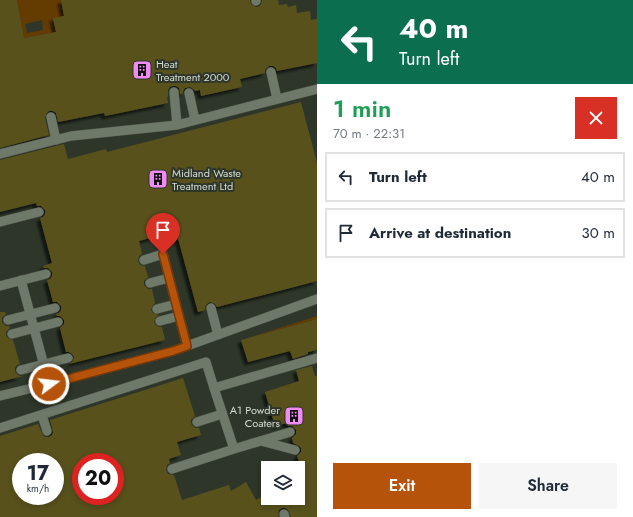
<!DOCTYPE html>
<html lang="en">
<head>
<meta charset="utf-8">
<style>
	:root { --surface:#fff; --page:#f6f6f7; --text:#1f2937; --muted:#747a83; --line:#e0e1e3; --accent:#b45309 }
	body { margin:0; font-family:Jost,sans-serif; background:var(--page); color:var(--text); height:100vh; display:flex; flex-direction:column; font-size:15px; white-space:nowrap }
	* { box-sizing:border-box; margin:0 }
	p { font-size:13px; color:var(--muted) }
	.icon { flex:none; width:22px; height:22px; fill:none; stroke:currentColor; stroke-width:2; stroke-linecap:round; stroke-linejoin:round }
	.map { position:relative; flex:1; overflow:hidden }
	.details { display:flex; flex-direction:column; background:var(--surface); width:316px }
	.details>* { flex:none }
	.hud { background:#0b6e4f; color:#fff; overflow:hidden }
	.fabs { position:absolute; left:261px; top:461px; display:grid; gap:8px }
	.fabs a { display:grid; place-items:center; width:44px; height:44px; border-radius:0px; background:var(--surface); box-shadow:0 2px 6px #0003; font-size:20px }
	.speed { position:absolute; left:12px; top:453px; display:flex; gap:8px; font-size:20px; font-weight:700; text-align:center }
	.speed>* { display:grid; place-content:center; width:52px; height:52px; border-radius:50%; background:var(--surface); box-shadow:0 2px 6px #0003; line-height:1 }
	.speed small { font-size:10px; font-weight:400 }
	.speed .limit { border:6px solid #d22; background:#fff; color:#111 }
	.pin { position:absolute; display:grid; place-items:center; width:34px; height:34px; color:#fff; margin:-41px -17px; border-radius:50% 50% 50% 0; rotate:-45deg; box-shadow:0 0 4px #0007 }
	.pin .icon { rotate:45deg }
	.me { position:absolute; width:44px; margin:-22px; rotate:75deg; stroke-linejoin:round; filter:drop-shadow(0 0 3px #0008) }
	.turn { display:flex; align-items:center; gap:14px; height:84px; padding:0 16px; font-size:18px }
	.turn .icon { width:52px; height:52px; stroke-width:2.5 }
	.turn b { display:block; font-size:28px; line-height:34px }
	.round { display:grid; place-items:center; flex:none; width:42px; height:42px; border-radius:0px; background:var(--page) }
	.headline { display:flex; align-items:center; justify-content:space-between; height:68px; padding:0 16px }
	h1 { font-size:24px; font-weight:600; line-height:30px; color:#1e9e55 }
	.button { display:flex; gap:8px; margin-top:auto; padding:8px 16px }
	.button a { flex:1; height:46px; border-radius:0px; background:var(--accent); color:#fff; font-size:16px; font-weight:600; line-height:46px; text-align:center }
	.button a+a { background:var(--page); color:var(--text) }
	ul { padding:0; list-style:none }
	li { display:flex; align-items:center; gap:12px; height:50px; margin:0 8px 6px; padding:0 8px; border:2px solid var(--line); border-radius:0px }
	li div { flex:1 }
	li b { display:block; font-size:15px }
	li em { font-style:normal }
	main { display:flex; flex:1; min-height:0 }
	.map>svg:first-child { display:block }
	.green { fill:#643b01; fill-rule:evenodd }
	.building { fill:#59511f; fill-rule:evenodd; filter:url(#shadow) }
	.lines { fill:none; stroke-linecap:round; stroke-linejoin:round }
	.lane-casing { stroke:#4c5247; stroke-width:10 }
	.lane { stroke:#6f796a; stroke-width:9 }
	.route-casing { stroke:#753606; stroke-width:10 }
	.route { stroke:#b45309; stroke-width:7 }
	.labels { text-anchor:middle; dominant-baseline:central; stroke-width:4; stroke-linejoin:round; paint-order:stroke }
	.poi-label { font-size:11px; fill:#d6dbd3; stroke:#2d3629; text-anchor:start }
</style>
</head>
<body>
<main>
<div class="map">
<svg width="317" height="517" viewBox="0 0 317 517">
	<defs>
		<filter id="shadow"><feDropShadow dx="-3.5" dy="3.5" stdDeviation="1" flood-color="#0009"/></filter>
	</defs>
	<rect width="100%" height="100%" fill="#2d3629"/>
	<path class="green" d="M17,0h44l3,16 -8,16 -32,6zM42,20l1,10 -16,3 -2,-9z
		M317,316v3l-76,21z"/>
	<path class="building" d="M0,0h17l7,38 32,-6 -3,-14 11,-2 -3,-16h189l1,4 5,3 3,-1 2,-2 1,-4h16l1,5 8,-1 1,3 8,-2 1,8 13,-2 1,9 6,-1v44l-40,8 -1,-3 -3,-2h-4l-4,4v3l-25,6 2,8 -41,9 -1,-6 -5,1 -2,-2 -3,-2 -5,1 -2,3v3h-3l-1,-6 -3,-2h-3l-3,1 -2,3v7h-1l1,6 -63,13 -1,-3 -46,9 -2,-9 -3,-2h-4l-2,2 -2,5 4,17 -49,13z
		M301,102l16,61v118l-100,26 -2,-3 -5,-2 -3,2 -2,3v3l-7,2 -22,-81 -37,10 3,13 -3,2 -1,5 2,4 5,1 3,11 -4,4v4l4,4h4l3,14 -2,2 -2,5 2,3 6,2 -3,2 -2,5 2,3 3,2h3l3,13 -96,24 3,-2 2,-5 -2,-3 -3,-2h-3l-6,-24 4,-4v-4l-4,-4h-3l-1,-2 3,-1 2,-3v-4l-4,-4h-4l-6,-22 3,-1 2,-3v-4l-4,-4h-4l-1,-2 9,-3 -12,-45 3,-1 2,-3v-4l-4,-4h-4l-1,-3 -36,9v-52l64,-16 4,15 38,-10 1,3z
		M0,312h5l1,2 -4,4v4l4,4h3l1,2 -4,4v4l2,2 5,2 7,24 -3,1 -2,3v4l4,4h4l-23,6z
		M317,319v31l-9,2v2l-15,5 -3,-8 -42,11 -7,-22z
		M312,366l3,10h2v141h-26l-3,-7 -3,-2h-3l-3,2 -1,3 1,4h-279v-81l38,-12 5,11 2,2h4l3,-2 1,-3 -3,-12 133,-42 12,38 -4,4v4l4,4h4l2,7 -24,7 4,13 -12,4 1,4 -3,2 -1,5 2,4 6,1 8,25 47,-15 2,6 15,-9 10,18 12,-7v5h30v-21l5,-3 -6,-18 4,-4v-4l-2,-2 -6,-3 -1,-5 4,-4v-4l-4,-4h-4l-1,-3 -12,3 -10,-34 34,-11 -3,-11zM21,462h34v34h-34zM81,462h34v34h-34z"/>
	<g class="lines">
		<defs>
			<path id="lane" d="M256,0v1
				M271,72l6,27
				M174,92l3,33
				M189,93l6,27
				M51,117l5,23
				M0,154l71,-18 106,-11 140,-36
				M0,222l39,-10
				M144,260l19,-6 24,92
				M21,280l28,104
				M150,283l19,-5
				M0,286l46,-12
				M211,308l7,27
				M157,309l19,-5
				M8,320l47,-12
				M160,321l19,-5
				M12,334l46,-12
				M21,370l47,-12
				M0,396l49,-12 124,-33 144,-52
				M42,415l5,16
				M197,422l25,-8
				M0,428l206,-66 8,26 103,-30
				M261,441l34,9
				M234,449l56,-17
				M172,469l62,-20 -20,-61
				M284,514l1,3"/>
		</defs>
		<use href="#lane" class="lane-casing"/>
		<use href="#lane" class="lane"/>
	</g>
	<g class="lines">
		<defs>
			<path id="route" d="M49,384l124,-33 14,-5 -24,-92"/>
		</defs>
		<use href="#route" class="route-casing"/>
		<use href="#route" class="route"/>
	</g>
	<defs>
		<symbol id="building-square" viewBox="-11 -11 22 22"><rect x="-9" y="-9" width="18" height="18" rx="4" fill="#f08bf5" stroke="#2d3629"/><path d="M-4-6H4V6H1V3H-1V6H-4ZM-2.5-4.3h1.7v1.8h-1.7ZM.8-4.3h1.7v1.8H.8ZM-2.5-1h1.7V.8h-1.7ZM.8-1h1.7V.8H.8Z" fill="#111"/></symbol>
	</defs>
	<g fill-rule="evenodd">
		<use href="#building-square" x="131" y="59" width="22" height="22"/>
		<use href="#building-square" x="147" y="168" width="22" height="22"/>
		<use href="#building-square" x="283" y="405" width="22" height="22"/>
	</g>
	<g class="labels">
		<g class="poi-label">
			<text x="156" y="64">Heat<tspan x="156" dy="13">Treatment 2000</tspan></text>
			<text x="172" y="173">Midland Waste<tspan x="172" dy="13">Treatment Ltd</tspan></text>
			<text x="280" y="410" text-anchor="end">A1 Powder<tspan x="280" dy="13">Coaters</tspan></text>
		</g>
	</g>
</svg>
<div class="fabs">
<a><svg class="icon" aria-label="layers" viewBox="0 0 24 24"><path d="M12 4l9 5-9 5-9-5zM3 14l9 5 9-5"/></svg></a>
</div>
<div class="speed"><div>17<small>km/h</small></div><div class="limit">20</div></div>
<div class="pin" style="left:163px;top:254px;background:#d93025"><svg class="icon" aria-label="arrive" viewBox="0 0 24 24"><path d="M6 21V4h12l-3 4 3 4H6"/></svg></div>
<svg class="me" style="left:49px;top:384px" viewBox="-20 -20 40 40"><circle r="17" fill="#b45309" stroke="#fff" stroke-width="3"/><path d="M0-11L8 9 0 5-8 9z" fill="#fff"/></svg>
</div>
<section class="details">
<div class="hud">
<div class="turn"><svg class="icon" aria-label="left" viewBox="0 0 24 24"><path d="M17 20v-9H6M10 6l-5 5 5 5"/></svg><div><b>40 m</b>Turn left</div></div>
</div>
<div class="headline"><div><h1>1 min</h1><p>70 m · 22:31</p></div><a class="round" style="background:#d93025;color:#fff"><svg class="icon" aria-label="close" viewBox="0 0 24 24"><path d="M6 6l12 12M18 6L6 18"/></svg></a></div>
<ul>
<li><svg class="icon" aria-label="left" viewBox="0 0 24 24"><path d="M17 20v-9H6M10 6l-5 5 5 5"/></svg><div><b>Turn left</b></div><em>40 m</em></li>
<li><svg class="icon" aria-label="arrive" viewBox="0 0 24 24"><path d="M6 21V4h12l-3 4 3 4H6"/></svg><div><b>Arrive at destination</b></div><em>30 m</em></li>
</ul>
<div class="button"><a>Exit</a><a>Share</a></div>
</section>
</main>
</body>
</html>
